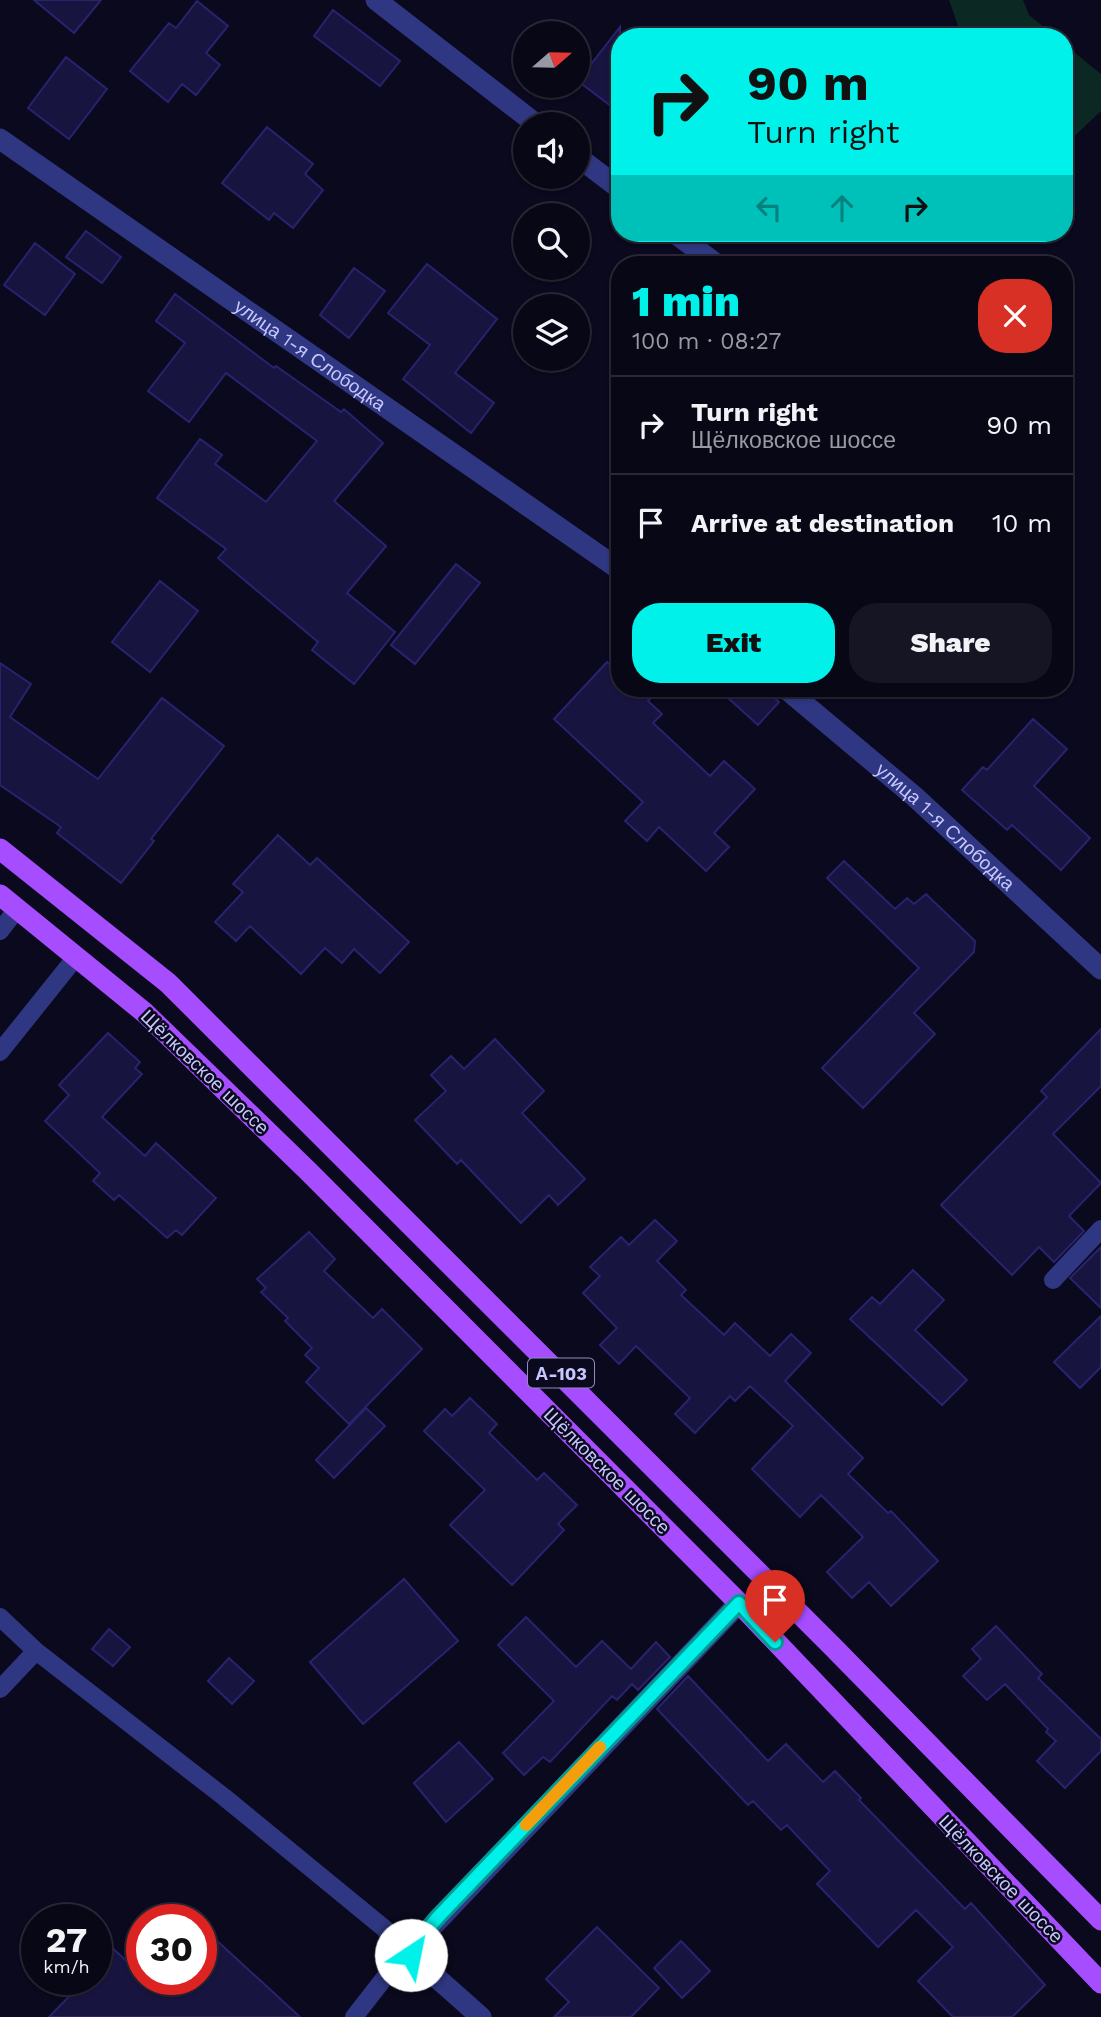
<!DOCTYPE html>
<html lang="en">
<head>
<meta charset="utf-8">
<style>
	:root { --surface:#080716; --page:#161523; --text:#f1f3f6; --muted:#9899a1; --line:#292835; --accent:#00f1e9 }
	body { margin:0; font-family:"Work Sans",sans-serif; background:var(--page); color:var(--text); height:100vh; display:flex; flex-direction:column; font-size:26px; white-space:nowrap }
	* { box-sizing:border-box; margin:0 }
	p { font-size:23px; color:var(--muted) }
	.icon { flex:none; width:38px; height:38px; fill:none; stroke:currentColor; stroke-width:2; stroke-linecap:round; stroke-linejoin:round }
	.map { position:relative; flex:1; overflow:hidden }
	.drawer { position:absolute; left:611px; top:256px; width:462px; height:441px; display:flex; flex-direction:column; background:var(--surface); border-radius:28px; box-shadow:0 2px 5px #0004,0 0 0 2px var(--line) }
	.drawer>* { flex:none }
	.guide { position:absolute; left:611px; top:28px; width:462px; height:214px; border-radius:28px; box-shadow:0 2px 5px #0004,0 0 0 2px var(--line); background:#00f1e9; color:#111; overflow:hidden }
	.needle { width:46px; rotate:70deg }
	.controls { position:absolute; left:513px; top:21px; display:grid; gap:14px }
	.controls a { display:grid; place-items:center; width:77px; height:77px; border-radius:50%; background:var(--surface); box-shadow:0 2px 5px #0004,0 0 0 2px var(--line); font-size:35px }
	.speed { position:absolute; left:21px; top:1904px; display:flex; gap:14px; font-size:35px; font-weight:700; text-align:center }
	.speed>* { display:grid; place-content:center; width:91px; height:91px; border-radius:50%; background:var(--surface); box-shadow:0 2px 5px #0004,0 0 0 2px var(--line); line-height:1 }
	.speed small { font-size:18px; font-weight:400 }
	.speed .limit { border:10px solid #d22; background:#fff; color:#111 }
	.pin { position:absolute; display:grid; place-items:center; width:60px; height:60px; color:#fff; margin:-72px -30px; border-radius:50% 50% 50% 0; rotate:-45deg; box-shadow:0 0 7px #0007 }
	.pin .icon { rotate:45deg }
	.me { position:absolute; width:77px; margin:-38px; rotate:34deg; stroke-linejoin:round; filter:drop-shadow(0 0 5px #0008) }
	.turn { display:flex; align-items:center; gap:24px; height:147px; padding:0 21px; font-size:32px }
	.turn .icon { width:91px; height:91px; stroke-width:2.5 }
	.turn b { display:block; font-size:49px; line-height:60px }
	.lanes { display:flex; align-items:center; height:66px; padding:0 21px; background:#0003; justify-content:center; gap:35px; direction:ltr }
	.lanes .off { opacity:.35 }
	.round { display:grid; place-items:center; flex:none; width:74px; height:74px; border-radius:28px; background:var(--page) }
	.head { display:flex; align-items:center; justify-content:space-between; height:119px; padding:0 21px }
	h1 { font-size:42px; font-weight:800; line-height:52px; color:var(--accent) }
	.action { display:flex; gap:14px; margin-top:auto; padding:14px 21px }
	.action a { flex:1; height:80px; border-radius:28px; background:var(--accent); color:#111; font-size:28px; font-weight:800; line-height:80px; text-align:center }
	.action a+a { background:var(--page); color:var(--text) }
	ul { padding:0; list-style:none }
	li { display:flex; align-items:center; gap:21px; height:98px; padding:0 21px; border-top:2px solid var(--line) }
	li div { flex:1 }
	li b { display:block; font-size:26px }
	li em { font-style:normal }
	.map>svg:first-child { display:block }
	.green { fill:#0c2823 }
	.building { fill:#171440; stroke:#28236f; stroke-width:2 }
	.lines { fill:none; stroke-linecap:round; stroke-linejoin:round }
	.lane { stroke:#2f3782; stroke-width:18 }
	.street { stroke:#2f3782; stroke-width:21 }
	.primary { stroke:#a54dff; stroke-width:21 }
	.route-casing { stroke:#009d97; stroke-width:18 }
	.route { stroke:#00f1e9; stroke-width:12 }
	.slow { stroke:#f59e0b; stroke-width:12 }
	.labels { text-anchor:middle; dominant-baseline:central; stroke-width:5; stroke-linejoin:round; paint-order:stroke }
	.shield { fill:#0a091d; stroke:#8e8ebb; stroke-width:2 }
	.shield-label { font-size:18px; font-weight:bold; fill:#c6c7ff }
	.street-label { font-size:19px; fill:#c6c7ff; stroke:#0a091d }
</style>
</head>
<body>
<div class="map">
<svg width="1101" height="2017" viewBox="0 0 1101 2017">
	<rect width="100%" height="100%" fill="#0a091d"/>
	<path class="green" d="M949,0h74l6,15 27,22h-94z
		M1064,44l37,30v37l-37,35z"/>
	<path class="building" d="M34,0h67l-27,33z
		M197,1l31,25 -22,27 14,12 -24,30 -14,-11 -14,18 -38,-31 39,-48 7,5z
		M333,10l67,51 -20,25 -66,-50z
		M620,27v86l-42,-32z
		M66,57l41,32 -38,50 -41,-31z
		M267,127l46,37 -8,10 18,16 -30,38 -19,-15 -5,7 -47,-37z
		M86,231l35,26 -19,26 -36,-26z
		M35,243l40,31 -30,41 -41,-30z
		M427,264l70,55 -42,54 39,30 -23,30 -68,-54 27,-34 -42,-32z
		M354,268l31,23 -36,47 -29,-23z
		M175,294l99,74 2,-2 65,46 3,-3 39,34 -49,58 52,45 -39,47 48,39 -41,52 -42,-34 6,-8 -100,-84 8,-9 -69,-51 43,-59 22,16 -7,9 51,38 51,-61 -91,-68 -37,49 -41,-31 37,-48 -29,-22z
		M456,564l24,19 -65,81 -24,-19z
		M160,581l38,30 -48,61 -38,-30z
		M607,662l13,12v14h40l-12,13 14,13 -9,9 57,53 14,-15 31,28 -41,44 15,14 -23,24 -47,-44 -12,14 -22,-20 18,-19 -89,-83z
		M0,663l31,21 -21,33 88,62 64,-81 62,48 -73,93 3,2 -33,42 -64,-50 4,-6 -61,-42z
		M717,688h47l15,14 -21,23z
		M1033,719l34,30 -33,37 56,52 -29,32 -49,-45 -5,5 -45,-40 21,-23 4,3z
		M278,835l32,30 7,-7 92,84 -29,31 -26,-24 -12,14 -17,-15 -24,26 -51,-48 -14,15 -21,-19 28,-30 -10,-8z
		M844,861l51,48 12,-11 7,6 12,-10 49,47 -1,11 -60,61 21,21 -72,74 -41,-40 97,-100 -92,-90z
		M1101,1029v57l-48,48 48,49 -32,33 15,15 -30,31 -15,-15 -27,28 -71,-70 106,-108 -6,-6z
		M108,1033l32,29 -5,6 7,6 -40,43 43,39 11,-13 60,55 -34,37 -6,-5 -9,8 -48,-43 -5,5 -21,-19 7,-8 -55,-52 24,-26 -10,-10z
		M495,1039l49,52 -22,22 63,66 -27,26 -9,-10 -28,28 -60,-63 -4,4 -42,-44 31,-29 -15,-16 20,-19 13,13z
		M655,1220l22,21 -20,20 29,29 -5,5 43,40 11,-12 35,33 21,-22 20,19 -26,28 78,77 -15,16 40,39 3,-2 47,50 -47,45 -22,-24 -17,16 -25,-26 36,-35 -42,-42 -21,22 -48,-48 41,-43 -43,-40 -15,15 -5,-5 -35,37 -20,-19 15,-16 -54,-52 -17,18 -19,-19 17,-17 -34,-35 17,-17 -10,-9 31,-30 8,8z
		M309,1232l26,27 -11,12 49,47 9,-9 40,40 -73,75 -43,-42 13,-14 -14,-13 7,-7 -27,-27 3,-3 -27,-26 5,-4 -9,-9z
		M1101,1247v61l-31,-30z
		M913,1270l31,30 -29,30 52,50 -25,25 -92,-86 22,-22 8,7z
		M1101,1316v51l-21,21 -26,-26z
		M470,1398l27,26 -8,9 48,47 7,-7 33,32 -19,19 6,6 -52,55 -62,-60 35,-35 -61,-59 21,-22 7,7z
		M366,1408l19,18 -51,52 -18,-18z
		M404,1579l54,62 -95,83 -53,-62z
		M526,1617l50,50 26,-26 29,28 25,-27 14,15 -32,33 -6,-6 -15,16 -5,-4 -62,66 -7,-5 -19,18 -21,-22 51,-52 -56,-56z
		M996,1626l46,48 -4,4 63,61v12l-36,37 -28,-27 19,-20 -10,-9 2,-3 -43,-45 -18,16 -24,-24 18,-17 -9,-10z
		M109,1629l21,18 -17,19 -21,-17z
		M229,1658l25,23 -22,23 -24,-23z
		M688,1676l80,85 18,-17 37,38 12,-11 26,27 -2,2 106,109 6,-6 74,82 -33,32h-59l-35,-36 35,-34 -37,-37 -38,37 -61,-63 13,-13 -43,-46 -6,5 -28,-29 -5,4 -91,-96z
		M459,1742l34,37 -47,43 -32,-39z
		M201,1926l99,91h-251l37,-38h10v-20l13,-14 33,30v4l17,12 11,-12h31z
		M597,1927l62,61 -28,29h-77l15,-15 -23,-23z
		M681,1941l29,30 -28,27 -28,-30z"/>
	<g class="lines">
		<path class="lane" d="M0,931l17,-22
			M0,1052l76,-95
			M1053,1280l48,-51
			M0,1617l36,34 188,146 161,132 15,29 -46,59
			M0,1689l36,-38"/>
		<g class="street">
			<path d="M376,0l160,124"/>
			<path id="s1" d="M0,139l620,431"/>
			<path d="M578,157l42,32"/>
			<path d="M675,233l41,31"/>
			<path id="s2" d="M785,688l129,108 187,173"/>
			<path d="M481,2017l-70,-62 -1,-5 329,-347"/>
		</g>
		<path class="primary" d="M0,849l168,134 664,663 269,274
			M0,895l145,118 164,159 430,431 362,380"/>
	</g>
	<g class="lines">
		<defs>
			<path id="route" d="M411,1955l2,-9 26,-30 300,-313 36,39"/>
		</defs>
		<use href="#route" class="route-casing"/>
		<use href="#route" class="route"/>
		<path class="slow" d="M526,1825l74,-78"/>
	</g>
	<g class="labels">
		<rect class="shield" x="528" y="1358.5" width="66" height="29" rx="5"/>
		<g class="shield-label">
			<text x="561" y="1373">А-103</text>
		</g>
		<g class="street-label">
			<text stroke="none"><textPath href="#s1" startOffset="378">улица 1-я Слободка</textPath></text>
			<text stroke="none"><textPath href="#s2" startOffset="212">улица 1-я Слободка</textPath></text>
			<text transform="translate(205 1072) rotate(44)">Щёлковское шоссе</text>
			<text transform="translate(607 1471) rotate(45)">Щёлковское шоссе</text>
			<text transform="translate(1001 1879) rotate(46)">Щёлковское шоссе</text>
		</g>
	</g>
</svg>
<div class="controls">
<a><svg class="needle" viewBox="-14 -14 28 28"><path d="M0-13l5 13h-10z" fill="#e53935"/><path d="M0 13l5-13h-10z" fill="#9899a1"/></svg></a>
<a><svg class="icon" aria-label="sound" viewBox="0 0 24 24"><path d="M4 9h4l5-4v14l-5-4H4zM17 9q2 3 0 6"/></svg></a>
<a><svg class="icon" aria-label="search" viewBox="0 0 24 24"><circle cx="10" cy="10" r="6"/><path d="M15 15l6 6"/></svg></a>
<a><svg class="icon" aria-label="layers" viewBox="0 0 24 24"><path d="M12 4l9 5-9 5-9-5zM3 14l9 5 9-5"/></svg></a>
</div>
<div class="speed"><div>27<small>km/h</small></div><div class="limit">30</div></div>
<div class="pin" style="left:775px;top:1642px;background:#d93025"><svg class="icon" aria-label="arrive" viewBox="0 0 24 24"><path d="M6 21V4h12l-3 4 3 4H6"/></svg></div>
<svg class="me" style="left:411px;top:1955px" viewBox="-20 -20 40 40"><circle r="19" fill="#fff"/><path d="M0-13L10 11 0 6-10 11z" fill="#00f1e9"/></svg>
<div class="guide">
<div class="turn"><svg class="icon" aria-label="right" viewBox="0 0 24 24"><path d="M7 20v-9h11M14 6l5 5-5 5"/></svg><div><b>90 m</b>Turn right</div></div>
<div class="lanes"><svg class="icon off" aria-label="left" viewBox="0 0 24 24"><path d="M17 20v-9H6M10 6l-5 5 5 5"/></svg><svg class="icon off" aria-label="ahead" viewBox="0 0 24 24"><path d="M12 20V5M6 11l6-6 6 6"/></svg><svg class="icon" aria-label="right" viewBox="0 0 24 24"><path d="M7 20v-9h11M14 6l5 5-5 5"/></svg></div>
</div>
<section class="drawer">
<div class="head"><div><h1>1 min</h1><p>100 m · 08:27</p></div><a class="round" style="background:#d93025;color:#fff"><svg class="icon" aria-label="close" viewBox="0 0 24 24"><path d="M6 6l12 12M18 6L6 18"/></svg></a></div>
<ul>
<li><svg class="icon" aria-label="right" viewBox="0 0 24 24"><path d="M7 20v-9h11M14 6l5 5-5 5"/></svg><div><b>Turn right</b><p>Щёлковское шоссе</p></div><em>90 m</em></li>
<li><svg class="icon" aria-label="arrive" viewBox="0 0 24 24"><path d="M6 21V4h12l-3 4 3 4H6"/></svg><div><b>Arrive at destination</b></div><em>10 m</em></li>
</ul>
<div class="action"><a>Exit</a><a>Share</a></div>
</section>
</div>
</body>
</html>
